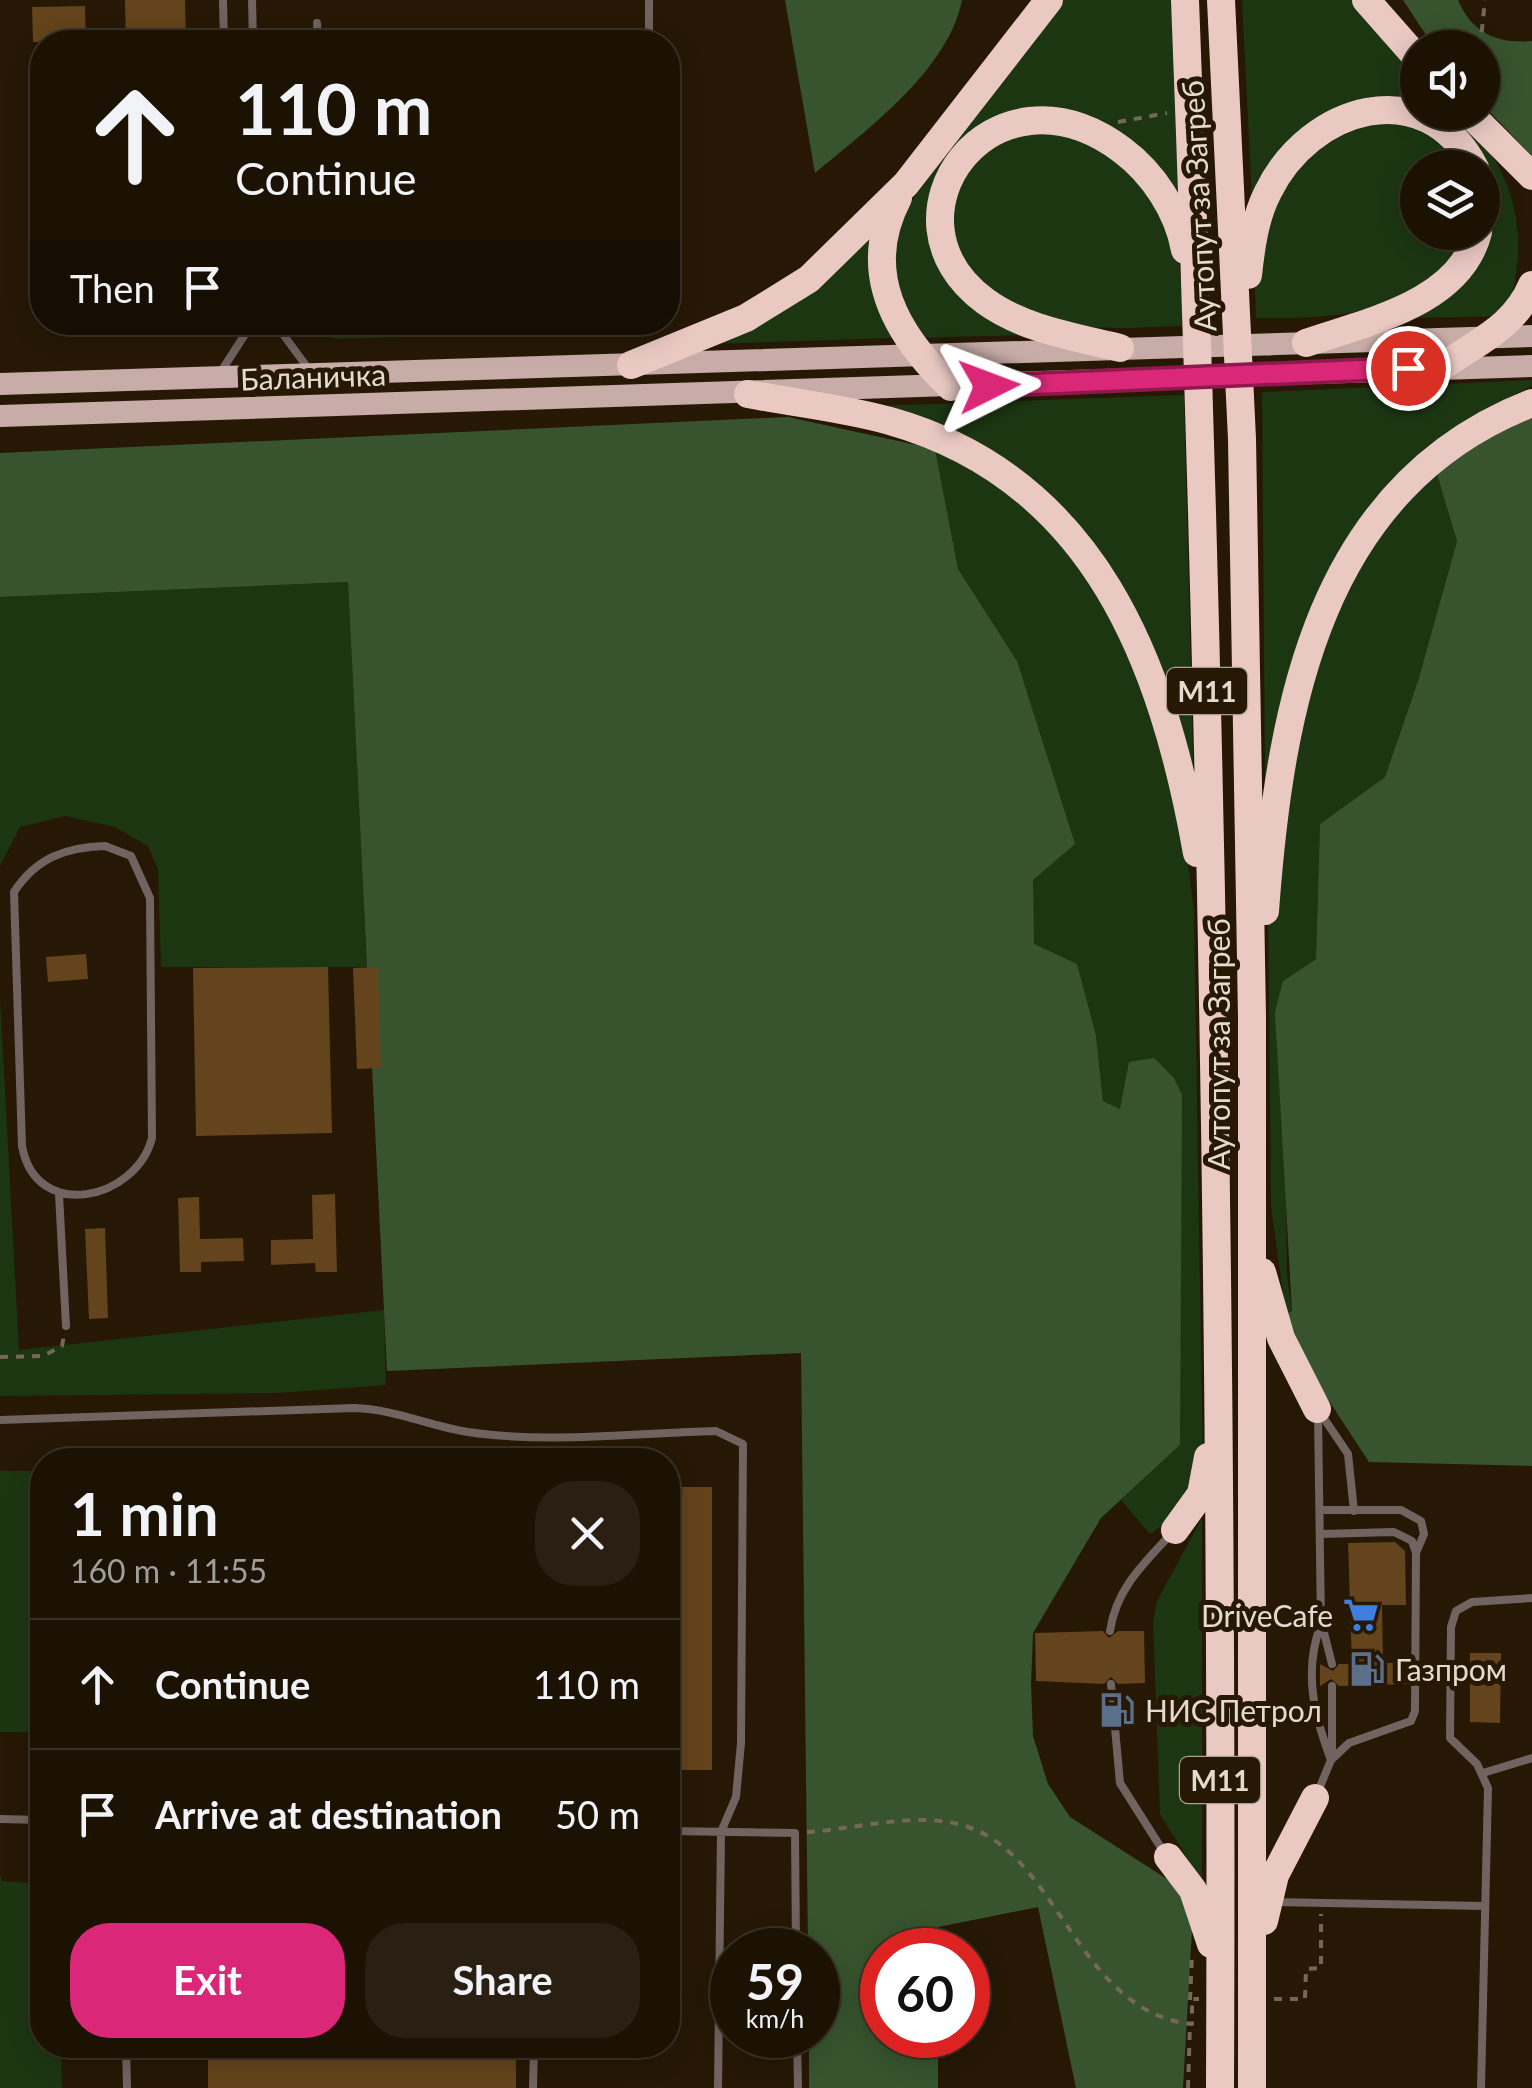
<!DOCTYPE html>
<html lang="en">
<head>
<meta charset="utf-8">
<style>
	:root { --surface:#1c1204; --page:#292013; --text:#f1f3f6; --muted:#a09e9a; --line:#3a3226; --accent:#db2777 }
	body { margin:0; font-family:Lato,sans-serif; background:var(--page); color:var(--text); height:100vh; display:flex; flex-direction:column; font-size:38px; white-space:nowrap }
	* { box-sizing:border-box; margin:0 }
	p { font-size:32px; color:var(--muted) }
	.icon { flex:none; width:55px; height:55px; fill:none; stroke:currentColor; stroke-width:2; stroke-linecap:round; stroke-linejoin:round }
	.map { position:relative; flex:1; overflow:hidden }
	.sheet { position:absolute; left:30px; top:1448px; width:650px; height:610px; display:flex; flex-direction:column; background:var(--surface); border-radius:40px; box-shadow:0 5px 25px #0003,0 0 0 2px var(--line) }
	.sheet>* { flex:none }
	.guide { position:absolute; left:30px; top:30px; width:650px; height:305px; border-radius:40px; box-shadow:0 5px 25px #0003,0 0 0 2px var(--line); background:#1c1204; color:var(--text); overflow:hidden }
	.fabs { position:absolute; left:1400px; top:30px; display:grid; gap:20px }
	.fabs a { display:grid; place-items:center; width:100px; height:100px; border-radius:50%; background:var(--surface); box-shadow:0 5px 25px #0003,0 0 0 2px var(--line); font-size:50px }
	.speed { position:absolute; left:710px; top:1928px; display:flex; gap:20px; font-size:50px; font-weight:700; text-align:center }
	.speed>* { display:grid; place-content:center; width:130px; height:130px; border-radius:50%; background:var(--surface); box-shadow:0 5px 25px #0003,0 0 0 2px var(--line); line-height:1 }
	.speed small { font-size:25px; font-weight:400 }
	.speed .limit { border:15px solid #d22; background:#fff; color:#111 }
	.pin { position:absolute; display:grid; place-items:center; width:85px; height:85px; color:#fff; margin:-42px; border:5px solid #fff; border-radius:50%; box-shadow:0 2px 10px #0007 }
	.me { position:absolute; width:110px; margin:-55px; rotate:87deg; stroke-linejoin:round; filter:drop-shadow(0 0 8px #0008) }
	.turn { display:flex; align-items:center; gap:35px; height:210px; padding:0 40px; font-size:45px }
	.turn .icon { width:130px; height:130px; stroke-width:2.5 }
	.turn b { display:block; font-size:70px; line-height:85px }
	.then { display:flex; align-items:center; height:95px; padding:0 40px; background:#0003; gap:20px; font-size:38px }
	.round { display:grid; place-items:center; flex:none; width:105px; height:105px; border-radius:40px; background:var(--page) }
	.overview { display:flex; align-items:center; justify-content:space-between; height:170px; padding:0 40px }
	h1 { font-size:60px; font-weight:700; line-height:75px }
	.cta { display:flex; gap:20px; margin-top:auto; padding:20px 40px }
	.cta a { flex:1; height:115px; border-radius:40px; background:var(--accent); color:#fff; font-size:40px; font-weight:700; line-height:115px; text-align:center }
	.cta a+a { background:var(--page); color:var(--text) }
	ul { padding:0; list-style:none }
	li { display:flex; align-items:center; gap:30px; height:130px; padding:0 40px; border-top:2px solid var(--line) }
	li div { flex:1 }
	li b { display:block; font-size:38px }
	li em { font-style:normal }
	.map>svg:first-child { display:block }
	.green { fill:#1c3612 }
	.forest { fill:#37542e }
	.building { fill:#63441c }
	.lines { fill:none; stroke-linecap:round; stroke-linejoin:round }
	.path { stroke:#756858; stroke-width:4; stroke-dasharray:8 8; stroke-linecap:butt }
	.lane { stroke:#706360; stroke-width:8 }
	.primary { stroke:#c7aca7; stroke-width:22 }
	.highway { stroke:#eac9c3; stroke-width:28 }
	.route-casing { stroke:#8e194d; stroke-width:25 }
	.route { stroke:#db2777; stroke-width:18 }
	.labels { text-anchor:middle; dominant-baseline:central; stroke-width:10; stroke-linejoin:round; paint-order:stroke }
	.shield { fill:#261805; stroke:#aba092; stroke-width:2.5 }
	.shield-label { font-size:28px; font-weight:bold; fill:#e4dace }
	.street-label { font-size:30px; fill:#e4dace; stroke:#261805 }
	.poi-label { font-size:30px; fill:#e4dace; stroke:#261805; text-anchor:start }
</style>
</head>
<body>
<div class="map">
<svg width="1532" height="2088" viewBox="0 0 1532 2088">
	<rect width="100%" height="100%" fill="#261805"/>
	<path class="green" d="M1061,0h110l11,218 -50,-71 -139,-27 -61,100 94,115 -112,3 -26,-56 14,-68z
		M1242,0h115l60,65v40l-63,2 -102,93z
		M1436,113h25c55,63 71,121 45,203l-95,2 47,-28 28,-40 9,-39 -9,-46z
		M1373,117l56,10 38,40 -49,1v64l53,1c-38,82 -136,86 -215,85l-2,-54 7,-37 42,-71z
		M1050,130c18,6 44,11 59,22 60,45 76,102 73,174 -56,2 -120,8 -172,-20 -20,-11 -39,-39 -56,-56l-1,-53 9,-25 43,-36z
		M879,226l-8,55 21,57 -185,6z
		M658,322v7l-323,10 -22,-16z
		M1532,380v6l-43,22 -62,42 -52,56 -110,281 -3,-395z
		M1184,395l10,404 -91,-239 -226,-154z
		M935,449l98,59 46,51 61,106 47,191 7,55 9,559 -29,47 -24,17 -29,-34 59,-55 -60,-336 -17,-8 -7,-65 -62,-92 -17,-283 -59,-92z
		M1439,473l18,68 -39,140 -33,96 -65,47 -4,135 -33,22 4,294 5,37 -6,3 -15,-109 -3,-301 8,-71 56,-224 64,-105z
		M348,582l19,385h-206l-3,-97 -10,-24 -33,-19 -50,-11 -45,11 -20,39v-269z
		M0,998l19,352 365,-40 2,75 -108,8 -278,3z
		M0,1471h42v261h-42z
		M1202,1518v364l-42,-68 -7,-192 4,-21z
		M0,1874l2,7 40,3v161h19l1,43h-62z"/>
	<path class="forest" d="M785,0h177c-13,69 -95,130 -147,173z
		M1403,0h55c14,33 39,44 74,41v115l-49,-51 -1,-57 -48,-1z
		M1532,409v1057l-163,-4 -55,-84 -28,-63 6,-4 -17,-299 8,-31 33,-22 4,-135 65,-47 33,-96 39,-140 -22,-74z
		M788,417l147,32 23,120 59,92 58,183 -42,36 1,64 43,20 19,72 7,65 17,8 9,-47 25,-4 20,20 8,17 -2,350 -79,73 -68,115 -2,51 2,52 15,48 22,33 108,69 14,43 -9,159h-107l-38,-181 -100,20 -1,23h-55v85h56v53h-129v-53h9v-85h-10l-7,-597 -414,18 -39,-789 -348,15v-144z"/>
	<path class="building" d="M125,0h60l1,42h-60z
		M85,6l1,36h-53l-1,-35z
		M86,954l2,25 -40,3 -2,-25z
		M328,967l4,166 -136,3 -3,-168z
		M378,967l3,101 -24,1 -4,-101z
		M335,1194l2,78h-21l-1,-9 -44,2v-25l42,-1 -1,-44z
		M199,1197l1,42 43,-1 1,23 -43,1v10h-21l-2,-74z
		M105,1228l3,90 -19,1 -4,-90z
		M669,1487h43v283h-41v-20h-3z
		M1395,1542l10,9 1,54h-24l1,58h25v21l-69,2 -8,-7 -11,7v-22l13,7 6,-7h13l-4,-121z
		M1103,1631l6,7 9,-7h26l1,52 -27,1 -7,-7 -7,7 -68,-3 -1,-48z
		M1470,1653h31l-1,70 -30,-1z
		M208,2045h308v43h-308z"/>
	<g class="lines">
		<path class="path" d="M1480,48l5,-48
			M1482,80l2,16
			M1118,122l49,-9
			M0,1357l43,-1 19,-10 2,-11
			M807,1832c51,-3 112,-22 161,-5 91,30 111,186 224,197v-25h7
			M1274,1999h31l1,-30 15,-1v-54
			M1190,2000l2,-46
			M1188,2088l2,-64"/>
		<path class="lane" d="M223,0l1,42
			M252,0l1,42
			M649,0v42
			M317,23l1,19
			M274,322l36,49
			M220,373l33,-51
			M105,846l26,10 19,42 2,240c-16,62 -116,85 -130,8l-8,-254c22,-34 52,-45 91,-46z
			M59,1194l7,132
			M1318,1414l3,210c-18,47 -7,91 10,136
			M1321,1414l27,40 6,57
			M0,1420l354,-12c40,1 75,18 114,24 80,12 167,1 248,-1l27,13 -2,299 -5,54 -15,35 -3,256
			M1321,1534l73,-2 18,9 4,12
			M1322,1625l10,39
			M1110,1631c6,-42 34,-68 62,-98
			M1111,1684l9,99 45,71
			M1332,1756v-70
			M1483,1773l49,-15
			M1317,1794l14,-34 18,-17 62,-22 4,-10 1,-158 8,-19 -3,-13 -20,-11h-80
			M0,1819l42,1
			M668,1831l127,2 1,117
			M1273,1902l211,4
			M797,2035l1,53
			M126,2045l1,43
			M533,2088l1,-43
			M1481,2088l7,-300 -11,-24 -27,-26 1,-111 5,-16 16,-9 60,-4"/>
		<path class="primary" d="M0,384l1532,-48
			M0,416l1532,-50"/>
		<path class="highway" d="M1185,0c27,696 38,1391 35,2088
			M1221,0l21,439 10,578v1071
			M1366,0l52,59
			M1468,112l64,64
			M898,198c-39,74 -2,137 53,189
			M1482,200v5
			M1248,275c3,-28 7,-58 20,-83 41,-85 157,-121 207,-24
			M1306,343c60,-21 154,-39 172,-111
			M1120,348c-45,-11 -97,-19 -135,-47 -113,-83 7,-248 137,-151 31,23 56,61 63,100
			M631,365l115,-47 63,-39 97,-95 143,-184
			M1442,367c36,-26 72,-39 90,-82
			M748,394c46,9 96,14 142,27 205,58 273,242 307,432
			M1265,911c15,-203 53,-425 267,-508
			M1262,1272l19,66 36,71
			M1175,1530l26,-36 7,-37
			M1168,1857l25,33 18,54
			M1264,1921l11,-46 40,-77"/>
	</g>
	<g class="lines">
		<defs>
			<path id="route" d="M989,386l419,-18"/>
		</defs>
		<use href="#route" class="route-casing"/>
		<use href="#route" class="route"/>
	</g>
	<defs>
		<symbol id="supermarket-bare" viewBox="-9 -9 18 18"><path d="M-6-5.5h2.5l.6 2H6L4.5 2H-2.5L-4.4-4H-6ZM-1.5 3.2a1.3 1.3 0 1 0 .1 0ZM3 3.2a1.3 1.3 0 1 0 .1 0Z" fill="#3f7fe0" stroke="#261805" stroke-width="2.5" paint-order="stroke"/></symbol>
		<symbol id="fuel-bare" viewBox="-9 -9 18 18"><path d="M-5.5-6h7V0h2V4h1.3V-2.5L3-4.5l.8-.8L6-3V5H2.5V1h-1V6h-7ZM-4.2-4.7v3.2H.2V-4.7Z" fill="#5c6f8a" stroke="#261805" stroke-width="2.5" paint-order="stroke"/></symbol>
	</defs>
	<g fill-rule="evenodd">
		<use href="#supermarket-bare" x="1336" y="1590" width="50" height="50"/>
		<use href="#fuel-bare" x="1342" y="1644" width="50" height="50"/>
		<use href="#fuel-bare" x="1092" y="1685" width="50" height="50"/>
	</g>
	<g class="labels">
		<g class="shield">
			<rect x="1167" y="668" width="80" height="46" rx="8"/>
			<rect x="1180" y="1757" width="80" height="46" rx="8"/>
		</g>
		<g class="shield-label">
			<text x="1207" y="691">M11</text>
			<text x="1220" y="1780">M11</text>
		</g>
		<g class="street-label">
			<text transform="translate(1198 206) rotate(-93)">Аутопут за Загреб</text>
			<text transform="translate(313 376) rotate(-2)">Баланичка</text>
			<text transform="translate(1218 1044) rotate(-90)">Аутопут за Загреб</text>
		</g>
		<g class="poi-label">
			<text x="1333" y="1615" text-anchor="end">DriveCafe</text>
			<text x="1395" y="1669">Газпром</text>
			<text x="1145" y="1710">НИС Петрол</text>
		</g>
	</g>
</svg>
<div class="fabs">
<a><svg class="icon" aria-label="sound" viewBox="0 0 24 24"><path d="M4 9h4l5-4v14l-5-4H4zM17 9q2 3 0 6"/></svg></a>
<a><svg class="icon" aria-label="layers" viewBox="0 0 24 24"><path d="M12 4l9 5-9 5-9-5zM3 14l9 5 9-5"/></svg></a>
</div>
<div class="speed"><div>59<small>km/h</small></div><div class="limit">60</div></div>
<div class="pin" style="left:1408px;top:368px;background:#d93025"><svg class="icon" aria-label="arrive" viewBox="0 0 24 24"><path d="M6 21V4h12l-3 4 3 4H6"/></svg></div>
<svg class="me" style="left:989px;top:386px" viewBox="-20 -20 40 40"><path d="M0-17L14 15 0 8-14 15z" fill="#db2777" stroke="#fff" stroke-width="4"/></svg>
<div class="guide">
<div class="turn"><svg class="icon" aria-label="ahead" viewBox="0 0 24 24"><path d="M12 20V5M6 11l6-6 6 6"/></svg><div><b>110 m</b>Continue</div></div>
<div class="then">Then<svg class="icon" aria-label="arrive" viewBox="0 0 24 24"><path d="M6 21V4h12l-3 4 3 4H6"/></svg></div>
</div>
<section class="sheet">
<div class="overview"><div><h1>1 min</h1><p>160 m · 11:55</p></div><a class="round"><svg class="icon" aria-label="close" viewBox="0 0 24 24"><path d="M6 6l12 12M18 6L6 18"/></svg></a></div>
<ul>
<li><svg class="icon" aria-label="ahead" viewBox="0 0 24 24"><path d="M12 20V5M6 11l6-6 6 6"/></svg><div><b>Continue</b></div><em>110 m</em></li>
<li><svg class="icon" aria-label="arrive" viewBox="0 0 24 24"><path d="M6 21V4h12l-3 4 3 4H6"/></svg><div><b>Arrive at destination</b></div><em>50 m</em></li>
</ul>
<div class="cta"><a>Exit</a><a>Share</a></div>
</section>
</div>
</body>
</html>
